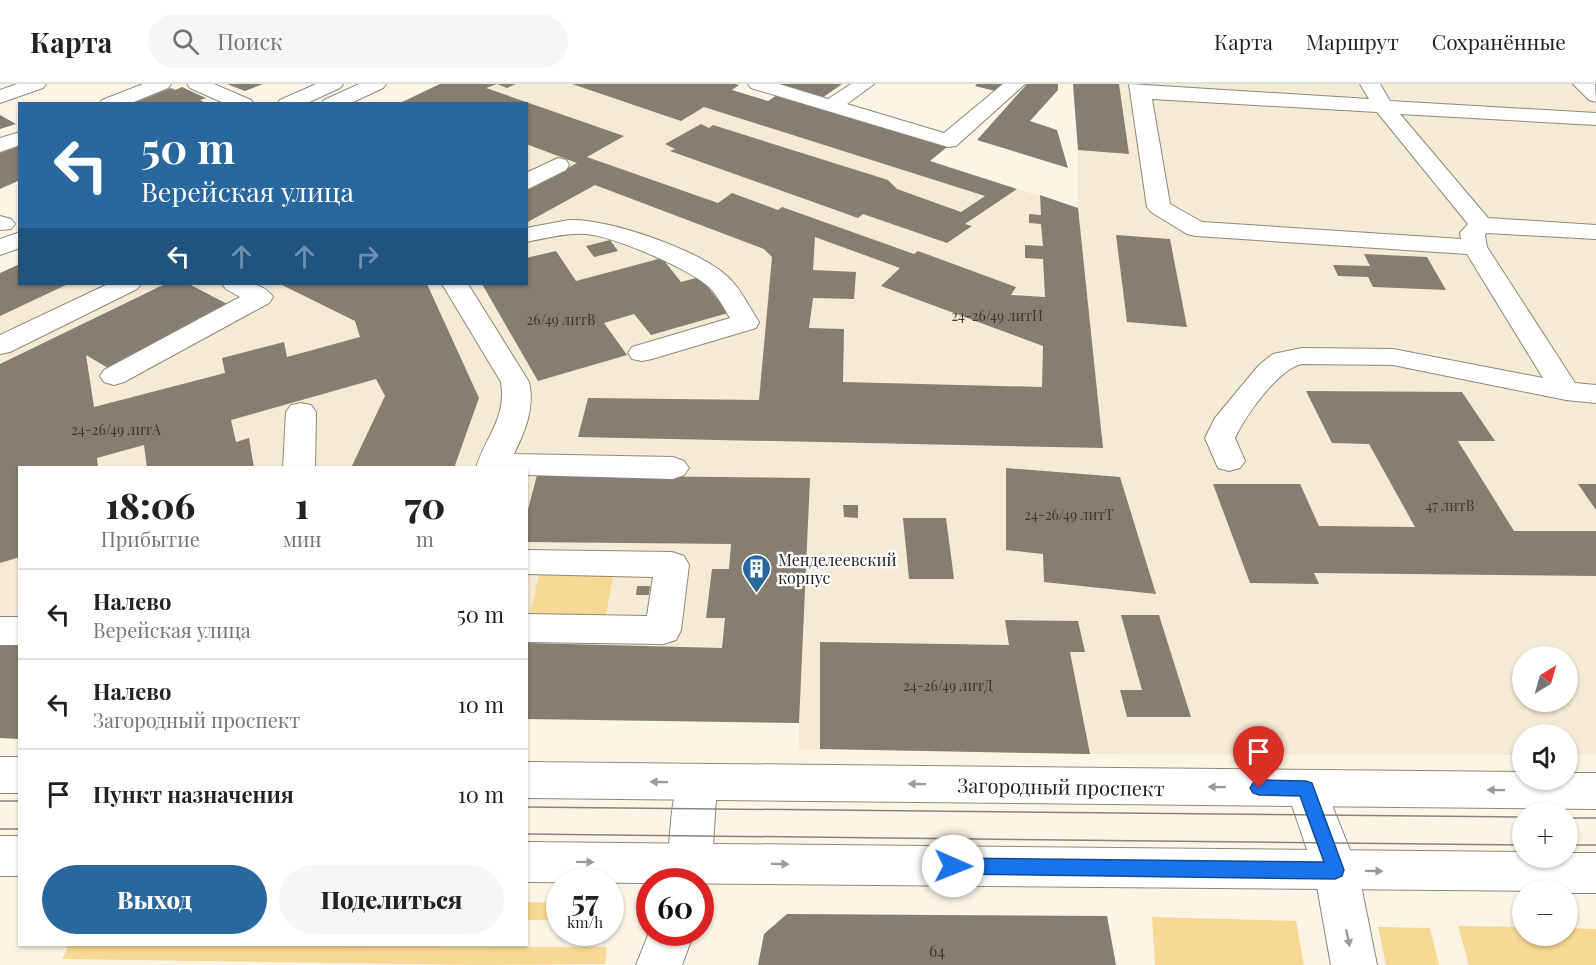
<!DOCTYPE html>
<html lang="ru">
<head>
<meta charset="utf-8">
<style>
	:root { --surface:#fff; --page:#f6f6f6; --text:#222; --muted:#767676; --line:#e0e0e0; --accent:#28689e }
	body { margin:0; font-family:"Playfair Display",serif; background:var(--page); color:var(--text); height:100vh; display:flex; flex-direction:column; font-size:22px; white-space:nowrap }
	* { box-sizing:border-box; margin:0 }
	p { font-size:20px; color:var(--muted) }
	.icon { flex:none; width:33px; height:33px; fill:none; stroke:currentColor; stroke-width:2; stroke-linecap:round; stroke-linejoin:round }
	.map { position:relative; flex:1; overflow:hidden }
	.side { position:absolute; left:18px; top:382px; width:510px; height:480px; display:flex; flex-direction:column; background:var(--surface); border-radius:0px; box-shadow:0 2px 4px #0004 }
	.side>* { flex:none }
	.guide { position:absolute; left:18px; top:18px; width:510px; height:183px; border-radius:0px; box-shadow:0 2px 4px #0004; background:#28689e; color:#fff; overflow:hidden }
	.needle { width:39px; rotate:37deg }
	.buttons { position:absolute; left:1512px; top:562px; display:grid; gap:12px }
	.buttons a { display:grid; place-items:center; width:66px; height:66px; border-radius:50%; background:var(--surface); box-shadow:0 2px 4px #0004; font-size:30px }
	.speed { position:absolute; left:546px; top:784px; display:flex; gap:12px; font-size:30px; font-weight:700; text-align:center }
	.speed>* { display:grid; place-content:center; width:78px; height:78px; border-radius:50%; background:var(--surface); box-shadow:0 2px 4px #0004; line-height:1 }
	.speed small { font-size:15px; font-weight:400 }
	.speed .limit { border:9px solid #d22; background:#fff; color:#111 }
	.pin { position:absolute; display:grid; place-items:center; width:51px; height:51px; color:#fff; margin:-62px -26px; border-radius:50% 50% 50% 0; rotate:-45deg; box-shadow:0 0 6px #0007 }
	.pin .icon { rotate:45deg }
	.me { position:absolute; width:66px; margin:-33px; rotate:91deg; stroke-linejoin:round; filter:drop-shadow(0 0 4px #0008) }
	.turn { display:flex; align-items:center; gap:21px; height:126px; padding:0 24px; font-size:27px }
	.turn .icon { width:78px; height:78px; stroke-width:2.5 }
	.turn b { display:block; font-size:42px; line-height:51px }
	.lanes { display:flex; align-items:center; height:57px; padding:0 24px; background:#0003; justify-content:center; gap:30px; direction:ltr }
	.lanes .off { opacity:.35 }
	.eta { display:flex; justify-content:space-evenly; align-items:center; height:102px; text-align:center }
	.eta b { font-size:36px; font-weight:800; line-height:42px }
	.primary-button { display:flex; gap:12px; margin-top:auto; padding:12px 24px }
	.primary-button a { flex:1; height:69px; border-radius:36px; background:var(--accent); color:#fff; font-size:24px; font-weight:800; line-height:69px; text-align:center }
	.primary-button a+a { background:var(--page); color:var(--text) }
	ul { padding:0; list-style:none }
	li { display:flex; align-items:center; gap:18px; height:90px; padding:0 24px; border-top:2px solid var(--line) }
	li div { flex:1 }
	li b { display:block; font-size:22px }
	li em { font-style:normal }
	header { display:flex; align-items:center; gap:36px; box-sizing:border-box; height:84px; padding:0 30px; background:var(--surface); border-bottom:2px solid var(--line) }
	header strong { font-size:28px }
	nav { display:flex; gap:33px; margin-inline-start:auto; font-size:21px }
	.search { width:420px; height:54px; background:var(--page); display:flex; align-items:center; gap:15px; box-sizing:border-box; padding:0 21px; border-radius:33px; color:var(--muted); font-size:22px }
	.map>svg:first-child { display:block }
	.built { fill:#f5ead3; fill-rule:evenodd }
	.green { fill:#f8d895 }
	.building { fill:#857e71; fill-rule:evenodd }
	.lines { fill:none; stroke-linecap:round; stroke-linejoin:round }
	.minor-casing { stroke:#8f887a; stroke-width:2 }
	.major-casing { stroke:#8f887a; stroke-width:2 }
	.minor { fill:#fff; fill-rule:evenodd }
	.major { fill:#fff; fill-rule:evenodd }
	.tram { stroke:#888479; stroke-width:1.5 }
	.oneway { fill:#9c9b98 }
	.route { fill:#1a73e8; stroke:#114b97; stroke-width:1.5 }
	.labels { text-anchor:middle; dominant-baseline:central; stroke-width:4.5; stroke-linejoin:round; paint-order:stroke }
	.number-label { font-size:14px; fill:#3c3830 }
	.poi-label { font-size:16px; fill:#23211b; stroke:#fff; text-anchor:start }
	.near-number-label { font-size:16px; fill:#3c3830 }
	.near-street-label { font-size:20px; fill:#23211b; stroke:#fff }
</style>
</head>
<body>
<header>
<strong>Карта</strong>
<div class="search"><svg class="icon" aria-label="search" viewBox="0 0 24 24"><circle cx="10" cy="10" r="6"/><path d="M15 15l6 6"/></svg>Поиск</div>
<nav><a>Карта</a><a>Маршрут</a><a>Сохранённые</a></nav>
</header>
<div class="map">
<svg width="1596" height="881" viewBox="0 0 1596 881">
	<rect width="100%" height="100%" fill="#fcf5e5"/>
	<path class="built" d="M440,0h237l401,124v-58l-5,-66h523v671h-28v-20h-46v20l-432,-1 -291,-5v-26l-272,-4 -1,-251h-506l-1,271 -19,-1v-465l19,-9 1,20h506v-180l-128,-1zM1522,573h46v45h-46z"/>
	<path class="green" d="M540,487l74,1 -8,43 -76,-1z
		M527,818l32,1v17h-32z
		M1152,833l144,4 8,44h-149z
		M1458,842l64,1v9h46v-8l28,1v36h-127z
		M1378,843l52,1 9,37h-53z
		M69,861l538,2 -2,17 -124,1 -419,-6z"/>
	<path class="building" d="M227,0h36l-18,7z
		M440,0h76l-9,4 -10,-4 -11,4 138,48 -37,21 131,46 14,-10 46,17 4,-3 132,47 4,-3 98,36 -5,8 34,2 -2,-38 -18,-1v-13l18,1 -2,-22 -12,-1v-9l12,1 -1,-20 38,13 25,240 -525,-11 10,-39 171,2 13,-143 -8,-8 -169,-64 -69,38v-32l51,-28 -51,-19v-40h-128zM815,153l85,31 -19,18 162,60 -1,41 -199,-5 1,-53 -35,-1 4,-30 41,1 2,-27 -43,-2z
		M572,0h163l4,1 -7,5 36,11 9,-6 170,52 -17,14 87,28 -52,35 7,2 -25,17 -84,-29 -5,4 -188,-67 5,-2 -10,-5 36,-20 8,4 4,-3 175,55 9,9 64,23 24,-16 -281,-89 -23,14z
		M776,0h66l-20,14z
		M977,0h27l-9,7 -20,-5z
		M1027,0h31v6l-28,31 27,9 11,38 -91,-28z
		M1073,0h46l10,70 -51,-4z
		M182,3l24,11 -6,2 7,4h-76l40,-16 4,2z
		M0,31l16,9 -16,5z
		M20,62v34l-20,9v-36z
		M1116,151l54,4 17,88 -60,-5z
		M610,156l8,11 -24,6 -8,-11z
		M556,167l20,30 86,-23 19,24 19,-5 28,36 -77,22 -17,-21 -30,9 23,32 -89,26 -56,-97h44v-26z
		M1364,170l63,3 19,33 -73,-3 -5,-10 -30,-1 -5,-11 37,1z
		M20,180v20h48l-68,32v-43z
		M165,200h24l40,21 -121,63 -22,-13 8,52 131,-34 -3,-15 62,-16 3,15 73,-20 -5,-16 -75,-37h147l52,114 -25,70h-103l34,-72 -9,-17 -145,41 5,22 13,-4 5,30h-107l-3,-23 -47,13 1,10h-78v89l-20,6v-199z
		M1306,307l156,1 33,49h-37l56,90h82v45l-282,-3 5,11 -69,-1 -37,-99h87l19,42 96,1 -46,-83 -37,-1z
		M1006,384l114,9 36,117 -112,-12 -1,-28 -37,-4z
		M537,391l273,3 -11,245 -273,-4v-76l196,5 3,-30h-19l6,-49h17l2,-25 -205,-2v-25z
		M1578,400h18v26z
		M843,421h15v13l-14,-1z
		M903,434h43l8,61h-45z
		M637,502h13l-1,9h-13z
		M1121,531h38l32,102h-64l-7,-27h22z
		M1005,536l73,1 7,31h-15l20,102 -270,-5v-107l189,3z
		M0,559h20v96l-20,-1z
		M787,830l320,2 9,49h-358l6,-31z"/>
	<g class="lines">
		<defs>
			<path id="minor" d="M17,0h29l-3,4 -43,15v-13z
				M143,0h28l-3,4 -39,16h-30l3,-4z
				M187,0h27l37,16 3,4h-28l-36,-16z
				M748,0h31l49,15 23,-15h23l-27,20 97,29 59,-49h22l-69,62 -8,1 -197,-59z
				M1129,0l240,15 -9,-15h20l10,17 206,12v12l-196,-11 88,104 108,7v14l-109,-6 -2,2 2,12 88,136 21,2v18l-30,-3 -173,-35 -91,-1c-24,5 -57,52 -67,74l10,23 -5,7 -11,3 -11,-3 -13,-30 10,-20 44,-53 14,-11 29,-6 91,1 150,29 -76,-124 -271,-18 -9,-2 -36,-22 -4,-5zM1152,15l225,13 91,112 -8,9 1,6 -259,-17 -32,-18z
				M1573,0h22l1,18 -7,-2z
				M20,48v13l-20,7v-14z
				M558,74l8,2 3,5 -3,5 -40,20v-17z
				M0,132l11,3 4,5 -4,5 -11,1z
				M569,136c38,-2 131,30 159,57 13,12 21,30 31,45l-3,6 -104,31 -10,2 -10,-2 -4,-6 4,-6 98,-29c-6,-10 -12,-22 -21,-31 -19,-18 -96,-51 -123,-53 -20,-1 -40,4 -60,8v-14z
				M108,200h33l-4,5 -127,63 -10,2v-19z
				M222,200c17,-2 40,-3 51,13l-4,6 -145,79 -10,3 -10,-3 -4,-6 4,-6 136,-73 -14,-8z
				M442,200h26l61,98c6,26 -4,49 -15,72l159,3 11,4 5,7 -5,7 -11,4 -147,-4v-7h-50c9,-31 31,-49 25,-86z
				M301,319l10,2 5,7 -1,56h-32l3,-56 5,-7z
				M526,466l146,2 12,4 5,9 -8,65 -5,10 -13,4 -137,-2v-28l121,2 6,-39 -127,-3z
				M0,533h20v28h-20z
				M697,680l14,5 6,13 -5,81 -12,33v-14h-37c10,-36 4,-80 20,-113z
				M1306,686l14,5 38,95 19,95h-46l-17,-95 -28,-82 6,-13z
				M650,846v3h44l-12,32h-46z"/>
			<path id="major" d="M316,0h27l-3,4 -35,16h-28l3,-4z
				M359,0h27l-3,4 -34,16h-28l3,-4z
				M20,148v16l-20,7v-16z
				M0,673h20v36h-20z
				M526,678l996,10v8h46v-7h28v36l-1070,-11z
				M0,752h20v40h-20z
				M526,758l996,10v6h46v-5h28v40h-28v-2l-1042,-9z"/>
		</defs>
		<use href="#minor" class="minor-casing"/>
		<use href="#major" class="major-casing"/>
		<use href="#minor" class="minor"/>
		<use href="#major" class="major"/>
		<path class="tram" d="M0,717h20
			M526,723l996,10
			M1568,734h28
			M0,745h20
			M526,750l996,11
			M1568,761h28"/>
	</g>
	<defs><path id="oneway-solid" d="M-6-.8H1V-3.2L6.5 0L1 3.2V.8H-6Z" transform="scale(1.5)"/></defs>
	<g class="oneway">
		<use href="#oneway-solid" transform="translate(659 698) rotate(-179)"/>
		<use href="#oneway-solid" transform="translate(917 700) rotate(-179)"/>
		<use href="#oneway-solid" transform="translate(1217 703) rotate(-179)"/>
		<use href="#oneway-solid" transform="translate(1496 706) rotate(-179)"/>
		<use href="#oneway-solid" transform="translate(585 778) rotate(1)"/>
		<use href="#oneway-solid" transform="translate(780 780) rotate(1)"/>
		<use href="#oneway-solid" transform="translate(1374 787) rotate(1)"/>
		<use href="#oneway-solid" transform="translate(1348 854) rotate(78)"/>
	</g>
	<path class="route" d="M1259,696l47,1 6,2 32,87 -2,6 -7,3 -382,-5 -6,-2 -3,-6 3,-6 6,-2 371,4 -24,-66 -41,-1 -6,-2 -3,-5 3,-5z"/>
	<defs>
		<symbol id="building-pin" viewBox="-11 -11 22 30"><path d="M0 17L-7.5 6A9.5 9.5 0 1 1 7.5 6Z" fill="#28689e" stroke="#fff"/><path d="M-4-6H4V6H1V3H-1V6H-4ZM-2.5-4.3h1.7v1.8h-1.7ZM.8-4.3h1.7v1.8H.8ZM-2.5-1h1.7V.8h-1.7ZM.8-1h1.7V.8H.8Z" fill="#fff"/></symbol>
	</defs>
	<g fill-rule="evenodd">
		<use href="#building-pin" x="740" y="468" width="33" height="45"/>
	</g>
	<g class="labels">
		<g class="number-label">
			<text x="997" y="231">24-26/49 литИ</text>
			<text x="561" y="235">26/49 литВ</text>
			<text x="116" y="345">24-26/49 литА</text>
			<text x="1450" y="421">47 литВ</text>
			<text x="1069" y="430">24-26/49 литТ</text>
			<text x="948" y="601">24-26/49 литД</text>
		</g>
		<g class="poi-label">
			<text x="778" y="475">Менделеевский<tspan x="778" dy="18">корпус</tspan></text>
		</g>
		<g class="near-number-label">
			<text x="937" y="866">64</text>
		</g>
		<g class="near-street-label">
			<text transform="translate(1061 702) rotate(1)">Загородный проспект</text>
		</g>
	</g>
</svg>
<div class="buttons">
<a><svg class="needle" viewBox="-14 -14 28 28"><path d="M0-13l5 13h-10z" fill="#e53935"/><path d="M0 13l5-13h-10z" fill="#767676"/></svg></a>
<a><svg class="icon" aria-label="sound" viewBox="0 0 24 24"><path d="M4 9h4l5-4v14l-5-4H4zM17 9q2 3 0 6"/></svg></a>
<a>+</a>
<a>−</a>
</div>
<div class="speed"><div>57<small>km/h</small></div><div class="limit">60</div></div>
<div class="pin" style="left:1259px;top:704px;background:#d93025"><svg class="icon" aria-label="arrive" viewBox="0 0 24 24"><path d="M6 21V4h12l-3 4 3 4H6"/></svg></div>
<svg class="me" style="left:953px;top:782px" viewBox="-20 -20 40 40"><circle r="19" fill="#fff"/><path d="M0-13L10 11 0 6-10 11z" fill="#1a73e8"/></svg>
<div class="guide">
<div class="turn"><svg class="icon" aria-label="left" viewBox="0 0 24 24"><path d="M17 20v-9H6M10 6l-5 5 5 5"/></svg><div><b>50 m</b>Верейская улица</div></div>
<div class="lanes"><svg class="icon" aria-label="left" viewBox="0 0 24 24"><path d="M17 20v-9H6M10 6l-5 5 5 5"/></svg><svg class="icon off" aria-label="ahead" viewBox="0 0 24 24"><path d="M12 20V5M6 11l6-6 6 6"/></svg><svg class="icon off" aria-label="ahead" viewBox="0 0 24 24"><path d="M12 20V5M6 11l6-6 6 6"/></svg><svg class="icon off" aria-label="right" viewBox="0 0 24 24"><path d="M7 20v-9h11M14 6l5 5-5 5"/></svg></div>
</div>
<section class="side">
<div class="eta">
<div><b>18:06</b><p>Прибытие</p></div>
<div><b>1</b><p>мин</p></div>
<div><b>70</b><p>m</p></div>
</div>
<ul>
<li><svg class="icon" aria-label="left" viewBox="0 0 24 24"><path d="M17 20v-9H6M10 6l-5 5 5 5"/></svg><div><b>Налево</b><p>Верейская улица</p></div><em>50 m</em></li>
<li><svg class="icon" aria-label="left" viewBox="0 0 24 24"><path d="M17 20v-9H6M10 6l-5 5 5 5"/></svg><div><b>Налево</b><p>Загородный проспект</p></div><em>10 m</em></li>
<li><svg class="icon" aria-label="arrive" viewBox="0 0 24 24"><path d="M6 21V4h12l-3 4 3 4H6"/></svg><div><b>Пункт назначения</b></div><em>10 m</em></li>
</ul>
<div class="primary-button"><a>Выход</a><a>Поделиться</a></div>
</section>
</div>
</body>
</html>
